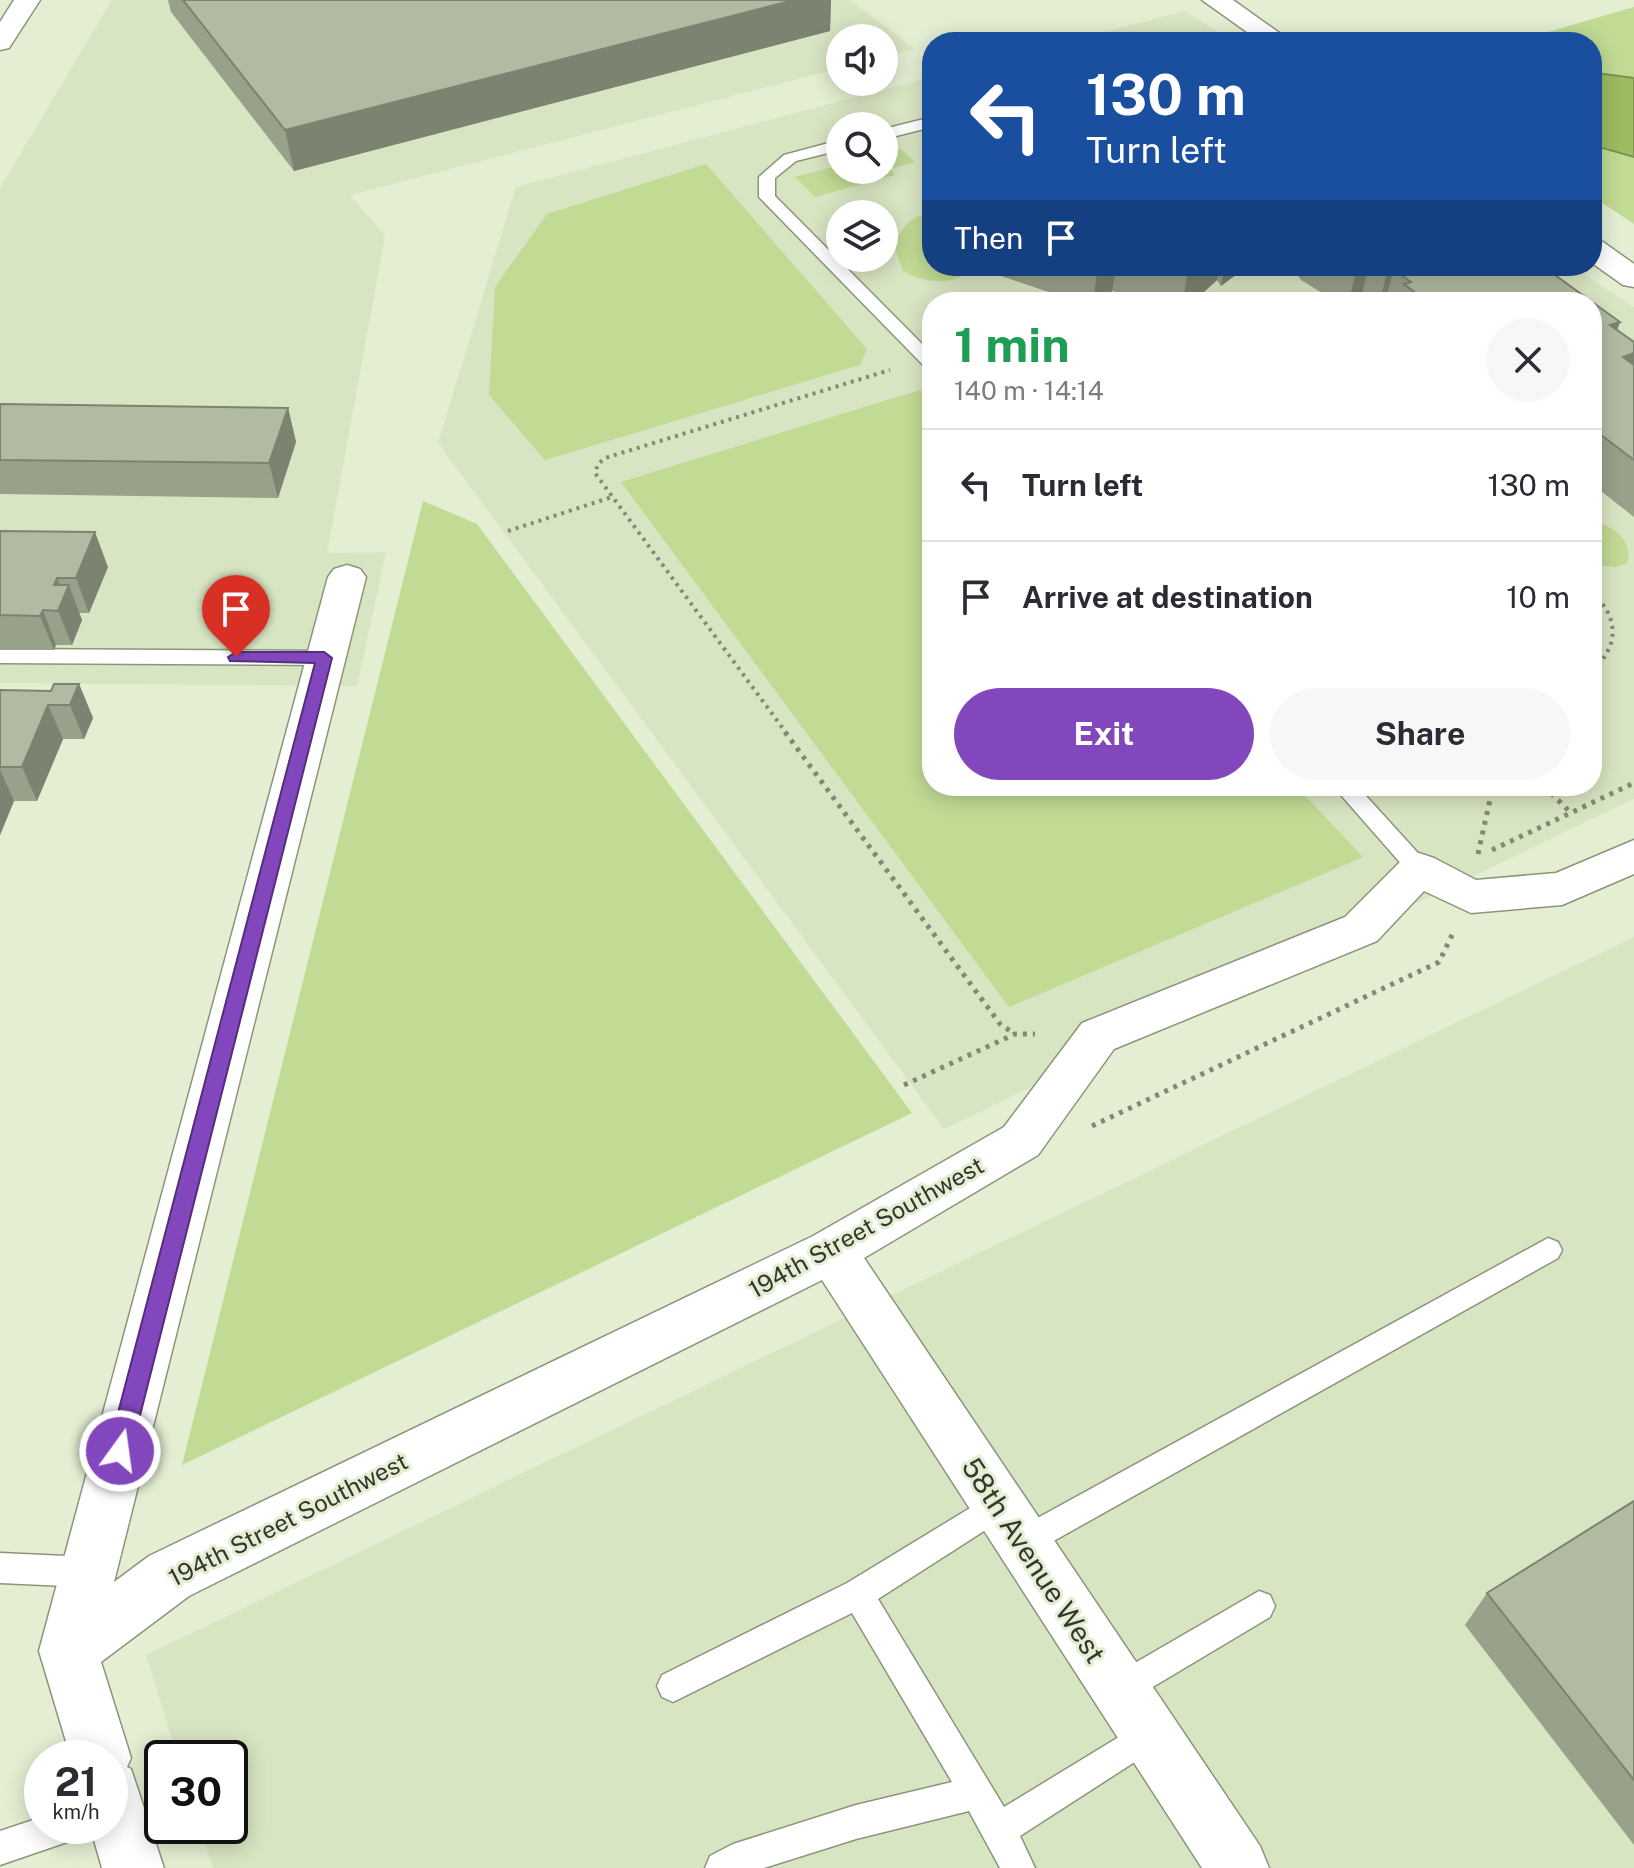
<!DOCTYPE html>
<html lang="en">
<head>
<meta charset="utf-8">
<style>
	:root { --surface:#fff; --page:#f7f7f7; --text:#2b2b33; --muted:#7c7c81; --line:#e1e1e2; --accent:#8347bd }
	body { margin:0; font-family:"Public Sans",sans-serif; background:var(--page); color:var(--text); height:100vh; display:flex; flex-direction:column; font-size:30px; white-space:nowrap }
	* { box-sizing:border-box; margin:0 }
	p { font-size:26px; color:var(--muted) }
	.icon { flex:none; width:44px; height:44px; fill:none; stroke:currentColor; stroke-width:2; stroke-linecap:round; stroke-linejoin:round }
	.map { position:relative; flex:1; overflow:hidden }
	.sheet { position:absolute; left:922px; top:292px; width:680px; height:504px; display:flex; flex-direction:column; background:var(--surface); border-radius:32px; box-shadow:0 4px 20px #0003 }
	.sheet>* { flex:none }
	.banner { position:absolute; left:922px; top:32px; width:680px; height:244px; border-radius:32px; box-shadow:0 4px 20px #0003; background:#1a4fa0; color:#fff; overflow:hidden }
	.fabs { position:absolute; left:826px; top:24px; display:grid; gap:16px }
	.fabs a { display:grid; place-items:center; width:72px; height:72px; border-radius:50%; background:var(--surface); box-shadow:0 4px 20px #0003; font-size:40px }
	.speed { position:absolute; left:24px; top:1740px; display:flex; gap:16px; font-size:40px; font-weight:700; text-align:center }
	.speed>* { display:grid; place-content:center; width:104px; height:104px; border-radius:50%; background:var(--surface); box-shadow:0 4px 20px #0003; line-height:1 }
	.speed small { font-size:20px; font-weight:400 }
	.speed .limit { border:4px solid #111; border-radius:12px; background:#fff; color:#111 }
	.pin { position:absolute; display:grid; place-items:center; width:68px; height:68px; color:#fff; margin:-82px -34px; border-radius:50% 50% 50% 0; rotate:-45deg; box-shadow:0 0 8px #0007 }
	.pin .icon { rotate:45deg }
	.me { position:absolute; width:88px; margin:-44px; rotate:14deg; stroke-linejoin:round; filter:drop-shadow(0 0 6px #0008) }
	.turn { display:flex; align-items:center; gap:28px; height:168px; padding:0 32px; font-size:36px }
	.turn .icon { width:104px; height:104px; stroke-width:2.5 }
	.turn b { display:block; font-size:56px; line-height:68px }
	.then { display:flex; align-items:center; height:76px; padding:0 32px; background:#0003; gap:16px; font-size:30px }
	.round { display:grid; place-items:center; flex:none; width:84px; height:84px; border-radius:42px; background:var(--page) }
	.headline { display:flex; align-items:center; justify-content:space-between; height:136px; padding:0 32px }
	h1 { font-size:48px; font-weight:700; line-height:60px; color:#1e9e55 }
	.action { display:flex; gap:16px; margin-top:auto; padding:16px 32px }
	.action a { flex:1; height:92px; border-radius:48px; background:var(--accent); color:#fff; font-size:32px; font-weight:700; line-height:92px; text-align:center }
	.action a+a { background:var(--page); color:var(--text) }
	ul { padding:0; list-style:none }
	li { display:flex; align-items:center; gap:24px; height:112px; padding:0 32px; border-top:2px solid var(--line) }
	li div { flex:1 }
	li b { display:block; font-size:30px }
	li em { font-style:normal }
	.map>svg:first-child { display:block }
	.built { fill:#d8e5c2; fill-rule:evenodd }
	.green { fill:#c1da94 }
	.water { fill:#9dbb61; stroke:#7d9351; stroke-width:2 }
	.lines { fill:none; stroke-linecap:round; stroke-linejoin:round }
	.service-casing { stroke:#8c957c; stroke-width:3 }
	.minor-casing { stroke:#8c957c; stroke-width:3 }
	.trunk-casing { stroke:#8c957c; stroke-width:3 }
	.path-far2 { stroke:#828977; stroke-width:3; stroke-dasharray:3 4; stroke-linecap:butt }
	.path-far1 { stroke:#828977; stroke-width:4; stroke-dasharray:3 5; stroke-linecap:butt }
	.path { stroke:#828977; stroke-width:5; stroke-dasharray:4 6; stroke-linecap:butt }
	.service { fill:#fff; fill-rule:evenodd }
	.minor { fill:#fff; fill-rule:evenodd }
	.trunk { fill:#fff; fill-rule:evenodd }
	.wall { fill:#98a18a }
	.shaded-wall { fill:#7c8371 }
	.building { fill:#b1bba1; stroke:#7c8371; stroke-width:2 }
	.route { fill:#8347bd; stroke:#552e7b; stroke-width:2 }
	.labels { text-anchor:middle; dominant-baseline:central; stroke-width:6; stroke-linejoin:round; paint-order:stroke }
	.street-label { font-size:24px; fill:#33372c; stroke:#e3eed2 }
	.near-street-label { font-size:28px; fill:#33372c; stroke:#e3eed2 }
</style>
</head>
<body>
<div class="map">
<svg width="1634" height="1868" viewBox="0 0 1634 1868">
	<rect width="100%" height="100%" fill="#e3eed2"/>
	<path class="built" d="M112,0h738l65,49 -31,8v-19h-44v30l-490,127 35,41 -58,317 59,-1 -29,134 -357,-3v-495z
		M1185,11l48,31h-166z
		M932,77v189h640l62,41v492l-690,330 -506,-686 78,-256zM840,126h44v44h-44zM840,214h44v44h-44zM932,302h660v484h-660z
		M1634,937v931h-1421l-13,-42h30v-68h-52l-32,-103z"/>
	<path class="green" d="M1634,7v217l-42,-28v-154h-78z
		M901,149l14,13 -25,7 5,6 -80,22 -20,-20 45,-12v5h44v-16z
		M706,164l161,185 -7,16 -315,95 -56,-65 6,-108 52,-73z
		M932,213v53h45c-22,20 -48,19 -74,5l-9,-26c9,-19 16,-29 38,-32z
		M920,390l12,13v383h364l67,71 -354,150 -388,-525z
		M423,501l54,23 435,589 -730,352z
		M1592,520c20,7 42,18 35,43l-12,4 -23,-2z"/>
	<path class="water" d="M1604,74l30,4v79l-42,-12v-70z"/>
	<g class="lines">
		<defs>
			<path id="service" d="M932,117v10l-48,12v-10z
				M840,140v10l-44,11 -21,17v18l157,158v15l-6,-1 -167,-171v-20l25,-22z
				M0,649l324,2 7,2 4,5 -4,5 -7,2 -324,-2z
				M1333,786h24l70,77 4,6 -4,6 -8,3 -8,-3z
				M1548,1238l10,4 4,8 -4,8 -524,294 -11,5 -11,-5 -4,-10 4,-10z
				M998,1491l11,4 4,10 -4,10 -131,84 126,208 146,-89 11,5 5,11 -5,11 -141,91 15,32h-35l-31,-57 -113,28 -92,29h-59l5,-12 23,-12 123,-39 96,-23 -100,-169 -179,89 -11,-5 -5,-11 5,-11 185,-92z
				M0,1553l88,4 11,4 4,11 -4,11 -11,4 -88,-4z
				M1259,1591l11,4 5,11 -5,11 -139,83 -11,5 -11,-5 -5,-11 5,-11z
				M42,1817v9h42l-5,12 -79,27v-34z"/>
			<path id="minor" d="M1202,0h31l59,42h-31z
				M1592,240l11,2 31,22v23l-11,-2 -31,-22z
				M347,565l13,4 6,8 -252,1005 35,-26 664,-320 191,-109 78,-104 263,-106 59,-59 15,-5 15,5 42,22 80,-7 78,-33v34l-72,31 -91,8 -47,-22 -47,50 -263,108 -76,106 -174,103 396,588 9,22h-67l-380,-588 -633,316 -88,66 30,96 -4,9 4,2 33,99h-62l-12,-42h20v-68h-39l-32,-107 289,-1074 6,-8z"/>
			<path id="trunk" d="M14,0h26l-31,48 -9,2v-28z"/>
		</defs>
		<use href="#service" class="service-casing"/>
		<use href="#minor" class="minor-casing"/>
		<use href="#trunk" class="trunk-casing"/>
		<path class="path-far2" d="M1525,275l27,-9"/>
		<path class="path-far1" d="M508,531l104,-34
			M1592,592c27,26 28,53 0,79
			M787,734l-192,-261 3,-9 7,-6 285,-88"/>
		<path class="path" d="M785,732l215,292 15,10
			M1544,786l27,27
			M1492,850l142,-67
			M1478,854l15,-68
			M904,1085l111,-51h20
			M1092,1126l347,-164 15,-31"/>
		<use href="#service" class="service"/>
		<use href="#minor" class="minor"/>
		<use href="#trunk" class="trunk"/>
	</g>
	<path class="wall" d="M168,0h663l-1,31 -536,140 -123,-159z
		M980,266h266l-9,8 -16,12 -4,-6 -24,22h-46l-35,-11 -13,11h-21l-98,-33z
		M1295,266h224l12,9 17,-5 72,52 -3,8 17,12v175l-42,-33v-182h-255l-36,-22 -7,-10z
		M0,404l288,4 8,34 -18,56 -278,-4z
		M0,531l108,36 -19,46h-10l3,7 -10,25h-16l-2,5h-54z
		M79,684l14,34 -9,21h-21l-26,62h-23l-14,34v-145l51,1z
		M1634,1501v344l-169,-220 22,-32z"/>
	<path class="shaded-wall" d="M794,0h37l-1,31 -536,140 -9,-41z
		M1098,266h18l-4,25 -13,11h-6z
		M1192,266h27l-2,14 -24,22h-10l5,-32z
		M1225,266h21l-9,8 -16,12z
		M1357,266h12l-9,35 -11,1z
		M1394,269l-9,33h-5l7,-31z
		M1620,322l-16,43 6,-40z
		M1634,353v23l-11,-19z
		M288,408l8,34 -18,56 -9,-35z
		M95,532l13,35 -19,46 -13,-35z
		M57,578l7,18 5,-11 13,35 -10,25 -14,-34 -4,-26z
		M43,610l13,35 -2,5 -14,-34z
		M79,684l14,34 -9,21 -14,-34z
		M48,705l15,34 -26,62 -15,-34z
		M0,770l14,31 -14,34z"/>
	<path class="building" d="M183,0h611l-509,130z
		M1176,266h16l-4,4z
		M1381,266h138l12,9 17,-5 72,52 -10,3 24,17v11l-11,4 11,8v95l-42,-32v-126h-165l-23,-18 7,-2 -17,-13 -7,2z
		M0,404l288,4 -19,55 -269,-3z
		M0,531l95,1 -19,46h-19l-3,7h15l-11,26 -15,-1 -3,6 -40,-1z
		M54,684h25l-9,21h-22l-26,62h-22v-77l51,1z
		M1634,1501v279l-147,-187z"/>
	<path class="route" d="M236,652h88l8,6 -201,793 -3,8 -8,3 -8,-3 -4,-8 207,-788 -85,-2 -2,-4z"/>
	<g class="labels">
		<g class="street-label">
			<text transform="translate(866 1227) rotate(-29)">194th Street Southwest</text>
			<text transform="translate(288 1519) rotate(-27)">194th Street Southwest</text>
		</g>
		<g class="near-street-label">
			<text transform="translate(1034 1560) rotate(57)">58th Avenue West</text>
		</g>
	</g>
</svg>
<div class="fabs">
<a><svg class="icon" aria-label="sound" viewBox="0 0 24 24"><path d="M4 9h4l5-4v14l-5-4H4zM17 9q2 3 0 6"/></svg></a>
<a><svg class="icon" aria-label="search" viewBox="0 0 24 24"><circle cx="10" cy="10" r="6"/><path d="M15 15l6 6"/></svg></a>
<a><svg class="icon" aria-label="layers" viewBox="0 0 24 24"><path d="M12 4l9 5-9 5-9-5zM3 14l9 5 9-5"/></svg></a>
</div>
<div class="speed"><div>21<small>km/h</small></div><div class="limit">30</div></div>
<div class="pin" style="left:236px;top:657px;background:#d93025"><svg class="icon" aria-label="arrive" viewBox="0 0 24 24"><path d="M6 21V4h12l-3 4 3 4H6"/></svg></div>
<svg class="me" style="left:120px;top:1451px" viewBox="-20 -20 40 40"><circle r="17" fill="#8347bd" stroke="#fff" stroke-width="3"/><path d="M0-11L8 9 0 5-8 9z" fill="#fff"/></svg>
<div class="banner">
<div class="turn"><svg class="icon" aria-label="left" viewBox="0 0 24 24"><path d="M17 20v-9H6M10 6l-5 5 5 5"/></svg><div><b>130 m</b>Turn left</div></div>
<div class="then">Then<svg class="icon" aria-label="arrive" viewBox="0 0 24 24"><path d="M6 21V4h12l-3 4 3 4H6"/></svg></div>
</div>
<section class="sheet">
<div class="headline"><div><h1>1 min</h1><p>140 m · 14:14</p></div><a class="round"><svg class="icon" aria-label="close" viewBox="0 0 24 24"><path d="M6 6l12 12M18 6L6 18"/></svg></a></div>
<ul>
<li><svg class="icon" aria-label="left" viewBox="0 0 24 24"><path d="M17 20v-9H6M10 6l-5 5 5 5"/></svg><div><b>Turn left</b></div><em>130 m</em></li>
<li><svg class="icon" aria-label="arrive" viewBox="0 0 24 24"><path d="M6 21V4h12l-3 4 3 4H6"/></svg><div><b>Arrive at destination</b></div><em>10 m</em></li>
</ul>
<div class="action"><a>Exit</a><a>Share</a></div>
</section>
</div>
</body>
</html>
